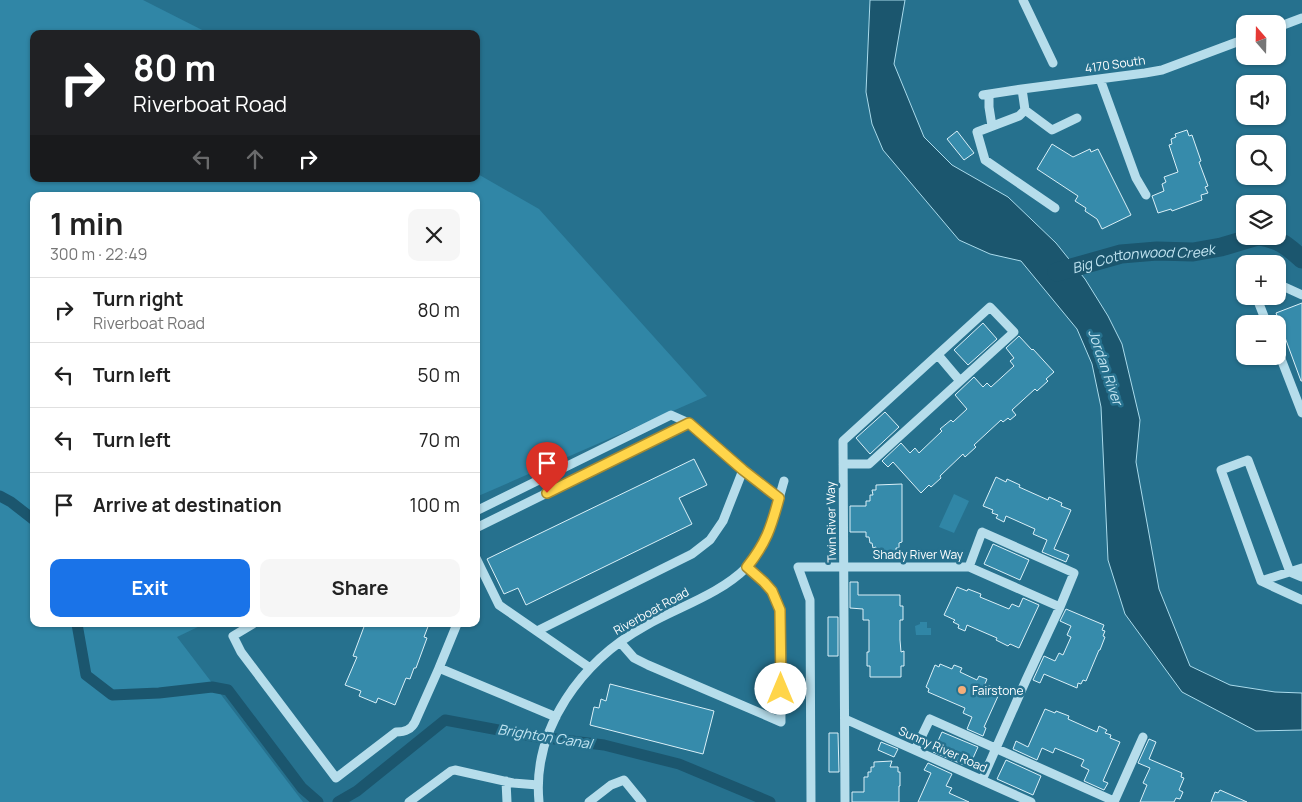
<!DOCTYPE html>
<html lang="en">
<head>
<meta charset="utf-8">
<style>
	:root { --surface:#fff; --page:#f6f6f6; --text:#222; --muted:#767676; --line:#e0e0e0; --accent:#1a73e8 }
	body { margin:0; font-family:Manrope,sans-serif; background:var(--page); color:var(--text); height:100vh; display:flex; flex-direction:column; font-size:19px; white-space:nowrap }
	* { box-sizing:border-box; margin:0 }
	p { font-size:16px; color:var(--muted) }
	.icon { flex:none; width:28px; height:28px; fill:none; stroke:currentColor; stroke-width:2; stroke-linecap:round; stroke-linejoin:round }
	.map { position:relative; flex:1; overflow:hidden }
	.details { position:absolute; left:30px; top:192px; width:450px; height:435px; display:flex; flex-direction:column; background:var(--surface); border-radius:10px; box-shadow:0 1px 4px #0004 }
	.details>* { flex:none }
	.banner { position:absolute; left:30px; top:30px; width:450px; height:152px; border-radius:10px; box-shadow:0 1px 4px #0004; background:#202124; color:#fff; overflow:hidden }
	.needle { width:32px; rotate:340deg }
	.controls { position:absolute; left:1236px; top:15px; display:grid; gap:10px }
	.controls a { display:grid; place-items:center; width:50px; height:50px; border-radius:10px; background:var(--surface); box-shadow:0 1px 4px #0004; font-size:25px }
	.pin { position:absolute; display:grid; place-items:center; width:42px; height:42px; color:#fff; margin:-51px -21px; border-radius:50% 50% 50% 0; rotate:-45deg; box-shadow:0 0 5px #0007 }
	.pin .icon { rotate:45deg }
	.me { position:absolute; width:55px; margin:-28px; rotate:0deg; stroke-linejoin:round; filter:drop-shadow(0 0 4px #0008) }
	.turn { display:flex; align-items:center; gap:18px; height:105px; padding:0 20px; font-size:22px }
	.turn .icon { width:65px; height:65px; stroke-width:2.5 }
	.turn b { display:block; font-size:35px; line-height:42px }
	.lanes { display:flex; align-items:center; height:48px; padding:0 20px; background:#0003; justify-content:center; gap:25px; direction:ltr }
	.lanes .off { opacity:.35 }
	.round { display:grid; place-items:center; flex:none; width:52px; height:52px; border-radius:10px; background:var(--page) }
	.headline { display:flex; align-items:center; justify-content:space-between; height:85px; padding:0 20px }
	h1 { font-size:30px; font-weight:700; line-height:38px }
	.primary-button { display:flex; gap:10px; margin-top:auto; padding:10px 20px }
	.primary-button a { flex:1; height:58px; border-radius:10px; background:var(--accent); color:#fff; font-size:20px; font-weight:700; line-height:58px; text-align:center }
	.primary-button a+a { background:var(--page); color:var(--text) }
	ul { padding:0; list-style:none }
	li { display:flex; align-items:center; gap:15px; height:65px; padding:0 20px; border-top:1px solid var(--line) }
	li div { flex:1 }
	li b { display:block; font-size:19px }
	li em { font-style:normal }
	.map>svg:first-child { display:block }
	.green { fill:#3086a6 }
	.water { fill:#1b566e; stroke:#aadbec }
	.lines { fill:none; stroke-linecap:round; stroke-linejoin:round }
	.canal { stroke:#1b566e; stroke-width:11 }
	.river { stroke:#1b566e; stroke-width:19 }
	.building { fill:#368bab; stroke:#daf0f8 }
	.minor { stroke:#b6ddeb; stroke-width:9 }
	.route-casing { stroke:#a68a30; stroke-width:12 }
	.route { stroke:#ffd54a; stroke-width:9 }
	.poi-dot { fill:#f5ae7a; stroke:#26718e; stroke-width:2 }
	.labels { text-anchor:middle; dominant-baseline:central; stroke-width:5; stroke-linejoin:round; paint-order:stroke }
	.street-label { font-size:12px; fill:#fff; stroke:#26718e }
	.poi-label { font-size:12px; fill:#fff; stroke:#26718e; text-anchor:start }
	.water-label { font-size:14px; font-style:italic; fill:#c2e5f2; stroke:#26718e }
</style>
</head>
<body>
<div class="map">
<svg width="1302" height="802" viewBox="0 0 1302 802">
	<rect width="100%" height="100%" fill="#26718e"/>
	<path class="green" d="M0,0h143l67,34h-176v145h442v-6l63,36 168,187 -231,101v-301h-442v428h170l-27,13 126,165h-303z
		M954,494l15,7 -15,32 -15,-6z
		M920,622h7v6h4v7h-15l-1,-9 5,-2z"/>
	<path class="water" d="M870,0h35l-11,64 30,73 28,28 56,32 48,46 29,36 23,37 14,28 18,76 -4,42 23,127 31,77 40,19 45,7 27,1v37l-46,1 -74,-39 -57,-78 -17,-54 -7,-153 -9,-43 -15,-35 -56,-68 -31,-7 -31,-14 -76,-90 -11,-26 -6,-32z"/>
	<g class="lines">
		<path class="canal" d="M0,496l11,6 23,18
			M77,624l9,51 26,20 47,-2 53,-6 16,3 74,98 16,14
			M338,802l19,-11 88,-71 86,16 73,9 75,19 91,38"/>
		<g class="river">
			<path d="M1259,236c22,4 27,9 43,23"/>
			<path id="s1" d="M1057,272l64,-18 36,-3 36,1 28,-5 37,-11"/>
		</g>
	</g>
	<path class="building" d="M1187,130l2,6 3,-1 9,26 -2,1 9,24 -3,1 3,6 -7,2 1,5 -30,11 -1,-2 -13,4 -6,-17 12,-5 -2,-7 4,-2 -2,-5 14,-5 -9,-27 3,-1 -1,-5 5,-2 -1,-3z
		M957,131l17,22 -10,7 -17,-21z
		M1052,144l21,13 17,-8 1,3 7,-3 33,66 -29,14 -5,-10 -12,-8 1,-3 -11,-7 3,-5 -41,-27z
		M1302,303v78h-1l-25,-68z
		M983,323l14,16 -29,26 -14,-15z
		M1019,336l13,14 1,-1 21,23 -8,7 2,2 -11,10 -2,-2 -23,21 4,5 -6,5 -2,-2 -5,4 -2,-2 -27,25 2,2 -11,10 -2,-3 -23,22 1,2 -10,9 -2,-2 -8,8 -28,-31 -5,5 -6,-6 19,-18 9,10 5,-5 4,5 23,-22 -2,-2 11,-9 2,2 14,-13 -12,-14 19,-18 9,10 4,-4 4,4 23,-21 -4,-5 4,-3 -8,-10z
		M885,412l14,15 -29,27 -14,-16z
		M694,459l13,26 -28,13 13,26 -166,81 -8,-17 -14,6 -17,-35z
		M996,477l10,5 1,-3 13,6 -1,2 29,13 1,-3 13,6 -1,3 10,4 -17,39 15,6 -3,7 -24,-10 5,-12 -14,-6 2,-5 -29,-13 -2,6 -8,-4 2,-3 -6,-2 1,-3 -10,-4z
		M902,484v58l-3,1v5h-3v5h-20v-6l-3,1 -1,-5h-2l-1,-6h-3v-5h-16v-26h16v-5h4v-6h3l-1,-5h4v-5z
		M993,544l36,16 -9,20 -36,-16z
		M850,582h8v13h42v11h3v14h-3v20l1,12 3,-1v15h-3v11h-31v-11h-3v-14h2v-32h-6v-11l-13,-1z
		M957,587l10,4 1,-2 13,5 -1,3 29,12 3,-5 7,3 4,-9 16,7 -20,43 -9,-4 -2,2 -12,-6 1,-2 -30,-13 -2,6 -7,-3 1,-3 -6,-3 2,-2 -11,-5z
		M1066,609l38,16 -2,5 3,1 -2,5 2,1 -5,13h-1l-13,31 -3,-1 -2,4 -3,-1 -1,5 -33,-14 -4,9 -7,-3 11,-24 11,5 4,-8 4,2 8,-18 -4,-2 4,-9 -11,-5z
		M828,617h10v39h-10z
		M365,624h64l-5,13 3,1 -11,30h-2l-4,11 -4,-1 -11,27 -17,-7 -2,5 -17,-7 2,-5 -16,-6 12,-28 -4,-1z
		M940,664l12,5 2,-4 8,3 -2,4 17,8 2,-4 8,3 -2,5 12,5 -2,3 4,2 -15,33 2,1 -3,8 -16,-7 5,-12 -9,-4 2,-5 -37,-16 1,-3 -3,-2 9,-22 4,2z
		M610,684l104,27 -11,43 -113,-29 4,-18 5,1 2,-9 5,2z
		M1045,709l10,4 1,-2 13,5 -1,3 29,13 2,-6 8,4 -2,3 6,2 -1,3 10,4 -17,39 5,2 -4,7 -20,-9 5,-11 -8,-4 3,-6 -29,-12 -2,5 -11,-5 -5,12 -24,-11 3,-8 12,6z
		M942,732l36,15 -9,20 -36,-15z
		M829,733h9l1,39h-10z
		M1149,739l7,3 -7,17 33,14 -1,4 3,1 -5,12 4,2 -3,7 -4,-1 -2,4h-34l7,-17 -4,-2 7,-15 -12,-5z
		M881,742l17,7 -4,8 -16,-7z
		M1006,760l35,16 -8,19 -36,-16z
		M892,761l-2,6h8v5h2v14h-1v16h-47v-10h12v-15h4v-5h3v-5h3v-5z
		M928,763l24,11 -6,12 6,2 -3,5 20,9h-51l13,-29 -7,-3z
		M1220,790l27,12h-36l4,-10 3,1z"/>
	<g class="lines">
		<path class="minor" d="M1023,0l30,63
			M1278,27l24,-9
			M1100,79l36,99 10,17
			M1022,89l3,21 27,20 25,-12
			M989,94v13l3,19
			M983,95l39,-6 123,-16 17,-3 83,-31
			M1025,110l-6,6 -42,16 8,28 70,48
			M1278,284l24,11
			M1256,296l11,28
			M1278,351l24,62
			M938,355l22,26
			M843,464h26l145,-132 -24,-25 -147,134 2,361
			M476,511l195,-96 18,8
			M476,528l213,-105 54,47 36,28
			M476,558l23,47 91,63
			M969,567l13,-35 92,41 -14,34 -34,73 -44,100
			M1302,577l-12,-5 -42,-112 -27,10 40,111 41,19
			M1261,581l41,-13
			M253,624l-20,12 8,16 95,126 60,-46c9,0 15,-2 19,-10l24,-54 117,49
			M537,631l155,-77 18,-14 13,-19 20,-51
			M620,642l14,16 14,7 133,57 -1,-112c-7,-20 -17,-30 -33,-43
			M439,668l18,-44
			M845,719l186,83
			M915,750l15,-31 184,82
			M506,781l1,21
			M409,802l42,-31 4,-1 58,13 25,2
			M539,802c-7,-74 43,-141 106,-176 33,-19 74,-31 102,-59 23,-23 28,-56 37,-86
			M589,802l22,-17 13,-5 18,22
			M811,802l-1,-202 -12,-33h171l91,40
			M1114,802l29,-65"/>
	</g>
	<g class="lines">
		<defs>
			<path id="route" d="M547,493l142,-70 54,47 36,28c-8,30 -13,45 -32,69l17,15 8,9 8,19 1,79"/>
		</defs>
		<use href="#route" class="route-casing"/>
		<use href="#route" class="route"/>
	</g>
	<circle class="poi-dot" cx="962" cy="690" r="5"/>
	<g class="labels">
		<g class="street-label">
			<text transform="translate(1115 64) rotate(-8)">4170 South</text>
			<text transform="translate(831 522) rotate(-91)">Twin River Way</text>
			<text x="918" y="554">Shady River Way</text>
			<text transform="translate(651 611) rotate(-29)">Riverboat Road</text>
			<text transform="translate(943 749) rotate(24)">Sunny River Road</text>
		</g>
		<g class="poi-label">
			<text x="972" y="690">Fairstone</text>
		</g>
		<g class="water-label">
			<text stroke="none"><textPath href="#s1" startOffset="88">Big Cottonwood Creek</textPath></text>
			<text transform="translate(1106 367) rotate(71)">Jordan River</text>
			<text transform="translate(545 736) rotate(9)">Brighton Canal</text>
		</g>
	</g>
</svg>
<div class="controls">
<a><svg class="needle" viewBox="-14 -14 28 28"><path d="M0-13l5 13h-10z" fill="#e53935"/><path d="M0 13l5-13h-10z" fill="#767676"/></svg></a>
<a><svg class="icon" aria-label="sound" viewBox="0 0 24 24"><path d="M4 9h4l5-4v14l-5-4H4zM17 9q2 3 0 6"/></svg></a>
<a><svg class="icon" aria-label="search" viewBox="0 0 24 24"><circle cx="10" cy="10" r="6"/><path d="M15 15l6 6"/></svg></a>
<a><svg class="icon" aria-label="layers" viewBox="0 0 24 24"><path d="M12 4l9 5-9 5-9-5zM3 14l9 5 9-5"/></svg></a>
<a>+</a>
<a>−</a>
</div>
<div class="pin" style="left:547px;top:493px;background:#d93025"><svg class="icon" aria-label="arrive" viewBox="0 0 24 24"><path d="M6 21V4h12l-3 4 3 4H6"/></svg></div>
<svg class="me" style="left:781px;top:689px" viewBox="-20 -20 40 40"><circle r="19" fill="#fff"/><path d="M0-13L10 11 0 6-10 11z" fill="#ffd54a"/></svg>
<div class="banner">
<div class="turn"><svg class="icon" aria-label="right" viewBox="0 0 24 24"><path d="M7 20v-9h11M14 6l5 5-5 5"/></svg><div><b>80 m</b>Riverboat Road</div></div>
<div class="lanes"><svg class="icon off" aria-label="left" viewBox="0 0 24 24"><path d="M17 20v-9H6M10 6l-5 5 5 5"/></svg><svg class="icon off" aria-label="ahead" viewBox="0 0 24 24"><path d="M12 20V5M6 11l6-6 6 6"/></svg><svg class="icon" aria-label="right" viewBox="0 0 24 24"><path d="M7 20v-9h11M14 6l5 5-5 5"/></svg></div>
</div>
<section class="details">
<div class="headline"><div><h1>1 min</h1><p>300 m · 22:49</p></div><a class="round"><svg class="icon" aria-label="close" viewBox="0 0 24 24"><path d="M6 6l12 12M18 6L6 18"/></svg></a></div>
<ul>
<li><svg class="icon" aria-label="right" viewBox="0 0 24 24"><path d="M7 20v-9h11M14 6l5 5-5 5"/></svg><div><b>Turn right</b><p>Riverboat Road</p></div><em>80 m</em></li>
<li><svg class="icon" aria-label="left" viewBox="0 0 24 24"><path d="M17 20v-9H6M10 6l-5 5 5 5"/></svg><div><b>Turn left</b></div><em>50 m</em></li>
<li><svg class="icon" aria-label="left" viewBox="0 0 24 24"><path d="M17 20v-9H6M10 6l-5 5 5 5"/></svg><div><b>Turn left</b></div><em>70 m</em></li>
<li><svg class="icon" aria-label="arrive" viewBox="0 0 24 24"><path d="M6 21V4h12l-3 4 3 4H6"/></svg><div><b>Arrive at destination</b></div><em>100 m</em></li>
</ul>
<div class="primary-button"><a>Exit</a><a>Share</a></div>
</section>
</div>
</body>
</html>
